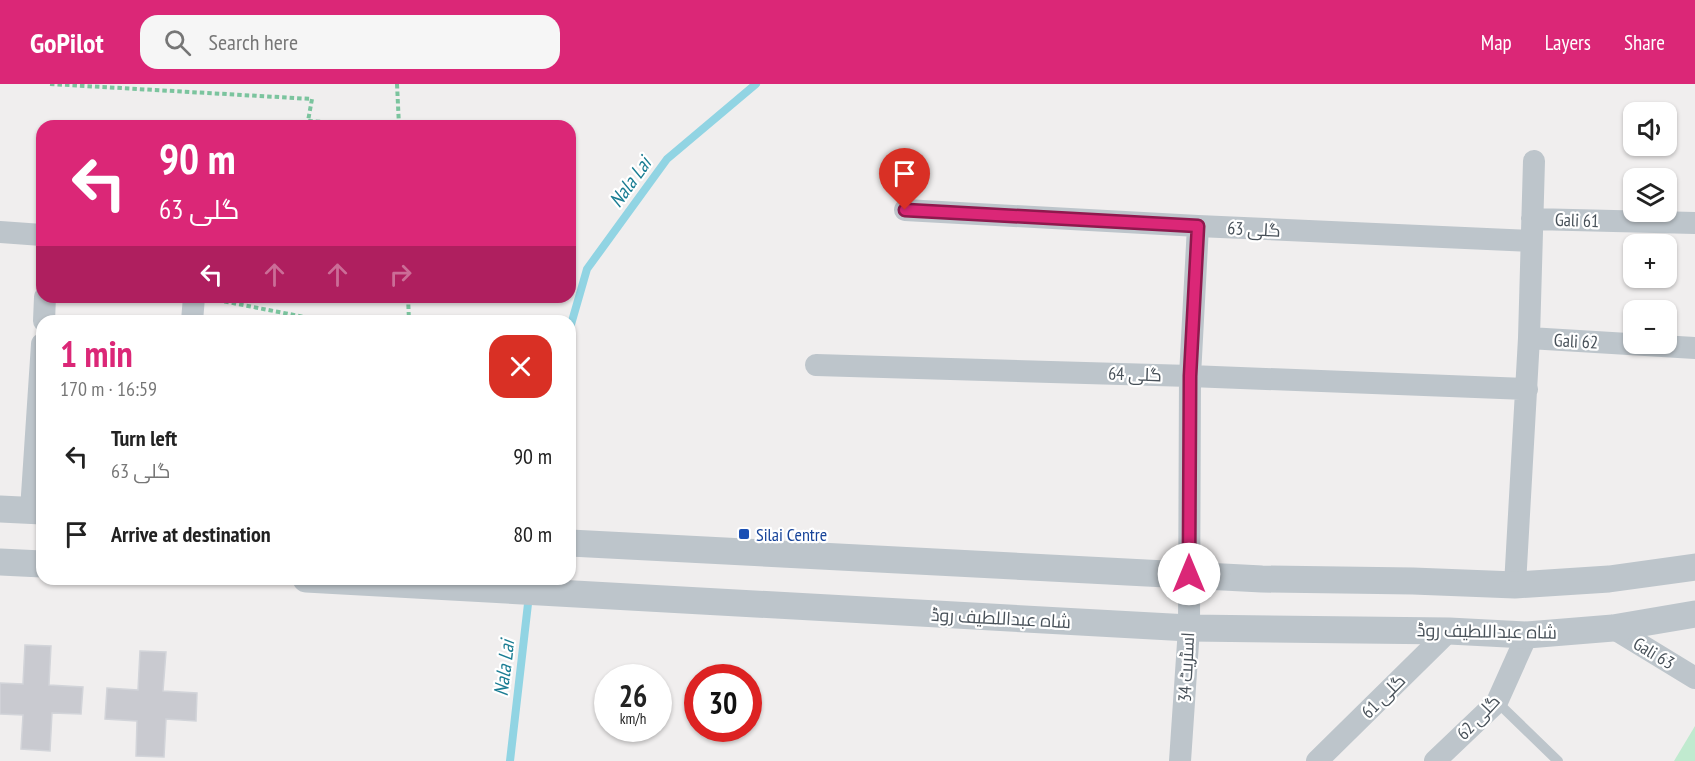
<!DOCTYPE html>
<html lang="en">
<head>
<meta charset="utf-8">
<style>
	:root { --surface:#fff; --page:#f6f6f6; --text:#222; --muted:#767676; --accent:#db2777 }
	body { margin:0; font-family:"PT Sans Narrow",Cairo,sans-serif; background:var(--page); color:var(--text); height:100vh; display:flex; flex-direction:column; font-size:22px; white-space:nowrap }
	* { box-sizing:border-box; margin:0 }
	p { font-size:20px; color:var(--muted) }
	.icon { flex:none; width:33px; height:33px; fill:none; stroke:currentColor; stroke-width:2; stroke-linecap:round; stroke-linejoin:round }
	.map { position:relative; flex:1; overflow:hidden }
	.side { position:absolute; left:36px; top:231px; width:540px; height:270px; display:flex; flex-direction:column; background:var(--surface); border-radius:18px; box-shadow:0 2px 4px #0004 }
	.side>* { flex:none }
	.banner { position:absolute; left:36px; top:36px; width:540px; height:183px; border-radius:18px; box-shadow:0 2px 4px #0004; background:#db2777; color:#fff; overflow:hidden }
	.controls { position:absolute; left:1623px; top:18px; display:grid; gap:12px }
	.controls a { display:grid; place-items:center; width:54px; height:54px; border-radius:12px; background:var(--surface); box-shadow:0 2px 4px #0004; font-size:30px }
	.speed { position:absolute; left:594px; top:580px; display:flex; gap:12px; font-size:30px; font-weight:700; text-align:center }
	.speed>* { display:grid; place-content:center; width:78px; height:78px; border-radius:50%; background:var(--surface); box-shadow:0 2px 4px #0004; line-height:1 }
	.speed small { font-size:15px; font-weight:400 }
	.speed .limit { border:9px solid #d22; background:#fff; color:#111 }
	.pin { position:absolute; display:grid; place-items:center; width:51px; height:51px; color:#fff; margin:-62px -26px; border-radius:50% 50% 50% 0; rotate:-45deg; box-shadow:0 0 6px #0007 }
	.pin .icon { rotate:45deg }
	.me { position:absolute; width:66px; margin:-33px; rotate:0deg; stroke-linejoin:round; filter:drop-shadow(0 0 4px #0008) }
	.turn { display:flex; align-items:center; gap:21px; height:126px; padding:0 24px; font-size:27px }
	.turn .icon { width:78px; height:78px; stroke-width:2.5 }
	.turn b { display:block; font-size:42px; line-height:51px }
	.lanes { display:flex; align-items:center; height:57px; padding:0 24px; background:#0003; justify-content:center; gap:30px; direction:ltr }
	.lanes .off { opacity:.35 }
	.round { display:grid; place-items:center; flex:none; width:63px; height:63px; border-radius:18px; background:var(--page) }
	.head { display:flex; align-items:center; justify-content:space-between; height:102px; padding:0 24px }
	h1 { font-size:36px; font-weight:600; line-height:45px; color:var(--accent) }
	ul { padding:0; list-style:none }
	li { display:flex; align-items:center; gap:18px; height:78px; padding:0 24px }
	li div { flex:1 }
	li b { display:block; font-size:22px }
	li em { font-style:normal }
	header { display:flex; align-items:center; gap:36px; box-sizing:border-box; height:84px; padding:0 30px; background:var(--accent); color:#fff }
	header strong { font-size:28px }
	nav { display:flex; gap:33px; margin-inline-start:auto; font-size:21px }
	.search { width:420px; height:54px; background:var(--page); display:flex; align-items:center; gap:15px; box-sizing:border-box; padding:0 21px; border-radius:18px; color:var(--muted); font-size:22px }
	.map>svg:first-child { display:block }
	.green { fill:#c0eacf }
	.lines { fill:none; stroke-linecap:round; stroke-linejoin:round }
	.stream { stroke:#91d4e3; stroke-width:8 }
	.building { fill:#c9cad0; stroke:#d2d4d9; stroke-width:1.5 }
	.path { stroke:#7bc49e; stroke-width:4; stroke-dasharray:4.5 3; stroke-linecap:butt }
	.service { stroke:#bdc5cb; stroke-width:10 }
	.minor { stroke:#bdc5cb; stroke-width:22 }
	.tertiary { stroke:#bdc5cb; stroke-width:27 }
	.route-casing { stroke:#8e194d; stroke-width:15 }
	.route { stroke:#db2777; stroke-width:10 }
	.transit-dot { fill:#1a4fb4; stroke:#fff; stroke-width:2 }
	.labels { text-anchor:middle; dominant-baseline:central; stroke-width:4.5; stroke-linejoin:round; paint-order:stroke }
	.street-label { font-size:18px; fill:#485159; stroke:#fff }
	.transit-label { font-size:18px; fill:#164399; stroke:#fff; text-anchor:start }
	.water-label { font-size:20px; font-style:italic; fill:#1a7d93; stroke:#fff }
</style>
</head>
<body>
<header>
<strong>GoPilot</strong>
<div class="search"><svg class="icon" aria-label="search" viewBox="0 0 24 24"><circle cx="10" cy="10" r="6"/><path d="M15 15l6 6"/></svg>Search here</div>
<nav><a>Map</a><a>Layers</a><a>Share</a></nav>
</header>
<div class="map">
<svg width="1695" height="677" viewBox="0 0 1695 677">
	<rect width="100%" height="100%" fill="#f0eeee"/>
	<path class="green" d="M1695,642v35h-21z"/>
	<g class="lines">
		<path class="stream" d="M570,244l17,-59 80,-110 89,-75
			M510,677l19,-166"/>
	</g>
	<path class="building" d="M25,561l26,1 -2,39 34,2 -2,27 -29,-1 -2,38 -29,-2 2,-34 -23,-1v-31l23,1z
		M140,567l26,1 -3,39 34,2 -1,28 -30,-2 -2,38 -28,-1 1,-35 -32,-2 2,-31 31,2z"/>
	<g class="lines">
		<path class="path" d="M50,0l262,15 -4,22 83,5
			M397,0l2,42
			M408,213l1,24
			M217,216l108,21"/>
		<path class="service" d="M1497,618l61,59"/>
		<path class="minor" d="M905,126l293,16 333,15
			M1532,135l163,4
			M0,148l42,3
			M44,237l1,-24
			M192,237l2,-24
			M1529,254l166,10
			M816,281l374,11 337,13
			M31,426l11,-166
			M1515,501l14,-247 5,-177
			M1613,544l82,50
			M1180,677l9,-133 1,-252 8,-150
			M1317,677l132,-130
			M1435,677l62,-59 30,-67"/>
		<path class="tertiary" d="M0,425l42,2
			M570,459l692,36 151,2 102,4 94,-6 86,-12
			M0,478l42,2
			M306,495l883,49 260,3 78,4 86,-7 82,-14"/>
	</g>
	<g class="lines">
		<defs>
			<path id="route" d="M905,126l293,16 -8,150 -1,198"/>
		</defs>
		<use href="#route" class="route-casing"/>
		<use href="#route" class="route"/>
	</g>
	<rect class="transit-dot" x="738" y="444" width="12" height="12" rx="3"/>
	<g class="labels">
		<g class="street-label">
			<text transform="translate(1577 136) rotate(2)">Gali 61</text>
			<text transform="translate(1254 145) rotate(3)">گلی 63</text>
			<text transform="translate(1576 257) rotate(3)">Gali 62</text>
			<text transform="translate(1135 290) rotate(2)">گلی 64</text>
			<text transform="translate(1001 534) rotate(3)">شاہ عبداللطیف روڈ</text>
			<text transform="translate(1487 547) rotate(1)">شاہ عبداللطیف روڈ</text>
			<text transform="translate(1654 569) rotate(31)">Gali 63</text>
			<text transform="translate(1186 583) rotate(-87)">اسٹریٹ 34</text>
			<text transform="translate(1383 612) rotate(-45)">گلی 61</text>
			<text transform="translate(1478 633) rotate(-47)">گلی 62</text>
		</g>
		<g class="transit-label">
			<text x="756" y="450">Silai Centre</text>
		</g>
		<g class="water-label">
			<text transform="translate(630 98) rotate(-54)">Nala Lai</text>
			<text transform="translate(504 584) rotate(-83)">Nala Lai</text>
		</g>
	</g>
</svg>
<div class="controls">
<a><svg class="icon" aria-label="sound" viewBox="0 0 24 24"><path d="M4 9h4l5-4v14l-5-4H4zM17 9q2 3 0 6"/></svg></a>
<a><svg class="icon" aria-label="layers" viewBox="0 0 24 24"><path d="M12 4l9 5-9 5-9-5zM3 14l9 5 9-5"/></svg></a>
<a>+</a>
<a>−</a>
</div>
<div class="speed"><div>26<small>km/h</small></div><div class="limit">30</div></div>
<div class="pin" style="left:905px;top:126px;background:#d93025"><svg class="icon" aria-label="arrive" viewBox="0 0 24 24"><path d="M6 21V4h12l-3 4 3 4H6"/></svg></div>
<svg class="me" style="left:1189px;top:490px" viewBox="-20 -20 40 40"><circle r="19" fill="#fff"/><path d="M0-13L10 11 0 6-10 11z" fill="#db2777"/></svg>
<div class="banner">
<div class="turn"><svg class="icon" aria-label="left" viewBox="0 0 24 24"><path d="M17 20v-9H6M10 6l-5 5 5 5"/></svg><div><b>90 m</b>گلی 63</div></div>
<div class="lanes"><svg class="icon" aria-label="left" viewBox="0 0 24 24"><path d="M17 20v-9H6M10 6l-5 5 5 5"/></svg><svg class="icon off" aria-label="ahead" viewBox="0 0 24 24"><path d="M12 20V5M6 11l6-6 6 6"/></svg><svg class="icon off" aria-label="ahead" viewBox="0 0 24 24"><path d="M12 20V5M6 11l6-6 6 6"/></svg><svg class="icon off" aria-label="right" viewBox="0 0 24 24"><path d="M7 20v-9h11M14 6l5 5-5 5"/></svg></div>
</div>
<section class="side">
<div class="head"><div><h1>1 min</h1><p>170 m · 16:59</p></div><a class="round" style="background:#d93025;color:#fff"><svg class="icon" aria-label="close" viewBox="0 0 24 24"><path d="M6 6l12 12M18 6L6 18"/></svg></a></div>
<ul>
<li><svg class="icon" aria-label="left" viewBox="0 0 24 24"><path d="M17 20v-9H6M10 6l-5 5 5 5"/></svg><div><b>Turn left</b><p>گلی 63</p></div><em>90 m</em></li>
<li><svg class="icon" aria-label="arrive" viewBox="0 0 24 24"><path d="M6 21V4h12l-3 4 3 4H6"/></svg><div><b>Arrive at destination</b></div><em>80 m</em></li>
</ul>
</section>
</div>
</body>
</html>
